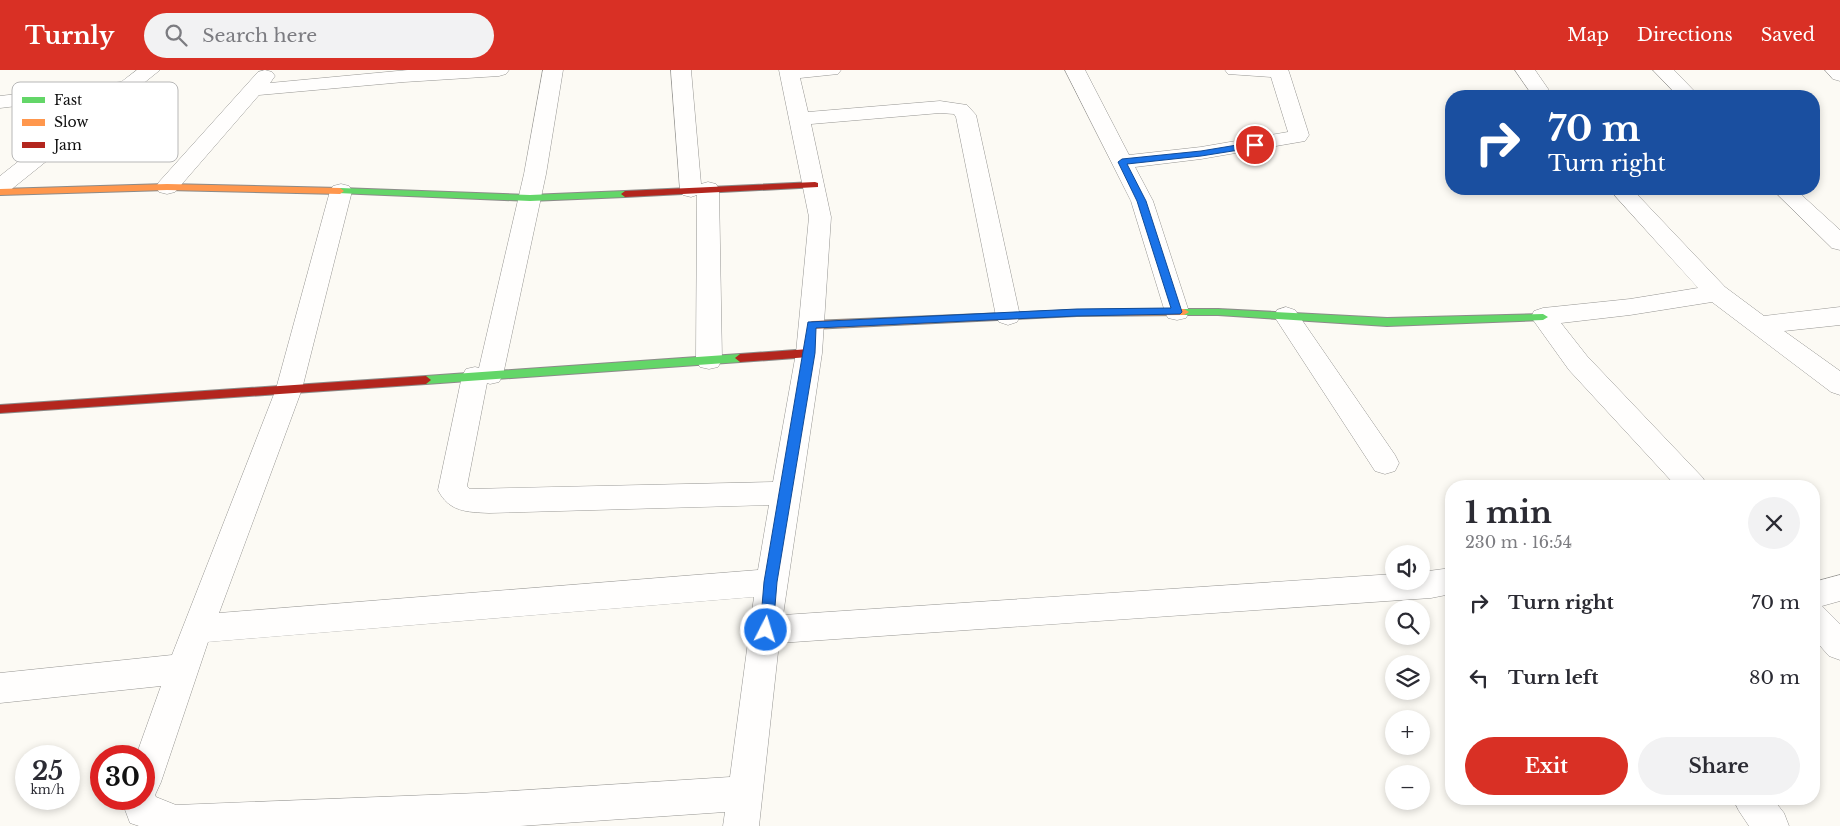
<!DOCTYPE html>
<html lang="en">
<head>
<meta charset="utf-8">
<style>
	:root { --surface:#fff; --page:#f2f2f3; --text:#2b2b33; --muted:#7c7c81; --accent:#d93025 }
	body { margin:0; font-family:"Libre Baskerville",serif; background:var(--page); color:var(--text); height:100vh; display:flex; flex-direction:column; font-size:19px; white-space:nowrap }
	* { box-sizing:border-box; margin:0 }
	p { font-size:16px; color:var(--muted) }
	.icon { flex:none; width:28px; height:28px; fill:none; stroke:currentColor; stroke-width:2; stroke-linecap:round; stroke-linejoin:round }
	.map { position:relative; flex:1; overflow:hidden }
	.side { position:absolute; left:1445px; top:410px; width:375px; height:325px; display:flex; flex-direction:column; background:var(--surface); border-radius:20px; box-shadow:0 2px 8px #0003 }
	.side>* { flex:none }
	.guide { position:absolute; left:1445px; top:20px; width:375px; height:105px; border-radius:20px; box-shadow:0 2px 8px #0003; background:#1a4fa0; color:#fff; overflow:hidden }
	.controls { position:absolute; left:1385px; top:475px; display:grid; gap:10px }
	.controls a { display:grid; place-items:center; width:45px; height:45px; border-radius:50%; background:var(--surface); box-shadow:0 2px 8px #0003; font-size:25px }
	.speed { position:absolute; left:15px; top:675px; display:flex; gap:10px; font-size:25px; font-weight:700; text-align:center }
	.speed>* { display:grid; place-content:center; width:65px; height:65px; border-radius:50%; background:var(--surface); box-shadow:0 2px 8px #0003; line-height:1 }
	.speed small { font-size:12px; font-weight:400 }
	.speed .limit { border:8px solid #d22; background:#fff; color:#111 }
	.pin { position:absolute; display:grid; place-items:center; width:42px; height:42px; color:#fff; margin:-21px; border:2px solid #fff; border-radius:50%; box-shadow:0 1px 5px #0007 }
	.me { position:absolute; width:55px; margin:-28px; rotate:5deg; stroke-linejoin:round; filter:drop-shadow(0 0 4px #0008) }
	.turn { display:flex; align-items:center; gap:18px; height:105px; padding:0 20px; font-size:22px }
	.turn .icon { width:65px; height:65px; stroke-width:2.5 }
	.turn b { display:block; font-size:35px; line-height:42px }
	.round { display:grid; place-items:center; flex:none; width:52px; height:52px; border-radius:26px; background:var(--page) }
	.headline { display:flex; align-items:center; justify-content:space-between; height:85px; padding:0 20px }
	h1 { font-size:30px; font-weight:800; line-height:38px }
	.action { display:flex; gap:10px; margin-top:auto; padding:10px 20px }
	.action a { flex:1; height:58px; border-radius:30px; background:var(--accent); color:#fff; font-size:20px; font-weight:800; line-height:58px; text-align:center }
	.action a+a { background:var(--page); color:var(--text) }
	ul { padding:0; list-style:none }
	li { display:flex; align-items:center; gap:15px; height:75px; padding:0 20px }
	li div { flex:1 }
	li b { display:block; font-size:19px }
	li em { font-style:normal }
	header { display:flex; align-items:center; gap:30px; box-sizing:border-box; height:70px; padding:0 25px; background:var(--accent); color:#fff }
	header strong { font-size:24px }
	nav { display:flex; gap:28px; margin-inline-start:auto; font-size:18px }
	.search { width:350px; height:45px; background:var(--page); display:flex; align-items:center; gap:12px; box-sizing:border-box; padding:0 18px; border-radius:28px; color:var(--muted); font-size:19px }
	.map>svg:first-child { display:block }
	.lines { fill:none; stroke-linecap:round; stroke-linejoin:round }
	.street-casing { stroke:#969592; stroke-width:1 }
	.fast-casing { stroke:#8c8b89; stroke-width:2 }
	.slow-casing { stroke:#8c8b89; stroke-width:2 }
	.jam-casing { stroke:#8c8b89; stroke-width:2 }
	.street { fill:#fffefd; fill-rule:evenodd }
	.fast { fill:#63d668; fill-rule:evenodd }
	.slow { fill:#ff974d; fill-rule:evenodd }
	.jam { fill:#b3261e; fill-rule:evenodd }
	.route { fill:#1a73e8; stroke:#114b97 }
	.key { fill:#fff; stroke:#b7b7b7; stroke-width:1 }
	.key-label { font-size:14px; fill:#0f0f0f }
</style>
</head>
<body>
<header>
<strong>Turnly</strong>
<div class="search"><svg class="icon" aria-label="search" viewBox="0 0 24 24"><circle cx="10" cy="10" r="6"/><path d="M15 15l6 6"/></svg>Search here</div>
<nav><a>Map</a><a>Directions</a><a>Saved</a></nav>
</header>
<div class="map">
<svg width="1840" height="756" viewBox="0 0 1840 756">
	<rect width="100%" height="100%" fill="#fcfaf4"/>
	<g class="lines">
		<defs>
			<path id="street" d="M137,0h23l-152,122 -8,2v-18l101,-80 -101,12v-12l121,-14z
				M265,0l7,2 3,4 -5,7 138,-13h101l-3,4 -7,2 -95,6 -145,13 -84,97 -8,2 -8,-2 -3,-5 3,-5 99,-110z
				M543,0h20l-17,104 -43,201 -4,7 -9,2 -3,-1 -20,103 3,3 303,-7 23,-129 13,-136 -30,-147h62l-3,4 -38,4 8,34 132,-11 27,4 9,10 44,201 -3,6 -9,3 -9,-3 -3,-6 -40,-199 -2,-3 -14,-1 -129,11 20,93 -9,136 -39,262 611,-41v7h27v-9l30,-4v26l-20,4 -652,45 -20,183h-36l2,-14 -205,14h-381l-9,-3 -9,-24h23v-43h-8l25,-70 -161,17v-30l172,-18 104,-266 54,-198 3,-5 8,-2 8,2 3,5 -50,198 -83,224 539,-43 11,-65 -280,8c-22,-1 -40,-1 -51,-23l24,-114 4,-7 9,-2 4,1 45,-194zM754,527l-24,180 -251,16 -303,12 -20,-8 -1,-2 6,-13 47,-140z
				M671,0h20l10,114 7,-2 8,2 3,5 3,171 -4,7 -9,2 -9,-2 -4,-7 1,-165 -6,2 -8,-2 -3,-5z
				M1065,0h20l44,85 72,-8 87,-15 -17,-55 -43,-3 -3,-4h63l1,2 20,63 -4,6 -104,18 -66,8 18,34 36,111 -3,6 -9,2 -9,-2 -3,-6 -34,-111z
				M1515,0h20l18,26h-20z
				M1653,0h21l25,26h-21z
				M1825,0h15v11l-7,-2z
				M1609,119h23l93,98 39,29 76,-9v18l-56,6 56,40v24l-9,-3 -119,-90 -82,13 -69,8 26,33 116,122 4,8h-31l-107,-116 -38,-53 3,-6 9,-3 87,-9 68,-11z
				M1772,119h23l45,41v20l-8,-2z
				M1286,237l9,3 100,145 4,8 -4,8 -10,3 -10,-3 -101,-155 3,-6z
				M1840,505v26l-18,5 18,18v36l-11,-4 -15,-17v-57z
				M1733,729h40l11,14 5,13h-40l-10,-15z"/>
			<path id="fast" d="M340,118l190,7 95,-4 4,3 -4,3 -95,4 -193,-8v-4z
				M1184,239h34l169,9 156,-4 5,3 -5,3 -156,6 -169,-11h-34l-5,-3z
				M740,284l5,4 -5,4 -314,22 -5,-4 5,-4z"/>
			<path id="slow" d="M167,114l173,4 4,3 -4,3 -173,-4 -167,5v-6z
				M1184,239l5,3 -5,3 -107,1 -265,13 -5,-4 5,-4 265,-11z"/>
			<path id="jam" d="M815,112l3,1v4l-193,10 -4,-3 4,-3z
				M809,279l5,4 -5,4 -69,5 -5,-4 5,-4z
				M426,306l5,4 -5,4 -426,29v-8z"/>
		</defs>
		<use href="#street" class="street-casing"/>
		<use href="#fast" class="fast-casing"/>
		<use href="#slow" class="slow-casing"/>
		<use href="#jam" class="jam-casing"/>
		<use href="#street" class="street"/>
		<use href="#fast" class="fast"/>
		<use href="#slow" class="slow"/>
		<use href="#jam" class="jam"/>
	</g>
	<path class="route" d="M1255,72l4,3 -1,2 -57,9 -74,8 19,37 36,111 -2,2 -103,2 -261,12 -1,25 -38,229 -4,48 -2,4 -5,1 -4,-1 -2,-4 4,-48 44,-260 269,-13 94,-1 -34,-107 -19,-39 4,-3 79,-8z"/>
	<rect x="12" y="12" width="166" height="80" rx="8" class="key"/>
	<rect x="22" y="27" width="23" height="6" fill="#63d668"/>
	<rect x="22" y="49" width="23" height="7" fill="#ff974d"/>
	<rect x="22" y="72" width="23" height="6" fill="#b3261e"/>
	<g class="key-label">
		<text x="54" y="35">Fast</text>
		<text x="54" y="57">Slow</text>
		<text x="54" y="80">Jam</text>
	</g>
</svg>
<div class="controls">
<a><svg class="icon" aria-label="sound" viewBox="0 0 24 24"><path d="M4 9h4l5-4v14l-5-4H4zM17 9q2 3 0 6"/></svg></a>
<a><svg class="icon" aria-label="search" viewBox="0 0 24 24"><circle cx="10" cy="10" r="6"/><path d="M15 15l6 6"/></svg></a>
<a><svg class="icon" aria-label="layers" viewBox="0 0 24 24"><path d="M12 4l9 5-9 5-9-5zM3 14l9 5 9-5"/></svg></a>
<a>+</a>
<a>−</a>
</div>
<div class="speed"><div>25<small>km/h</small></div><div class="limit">30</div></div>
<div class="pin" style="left:1255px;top:75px;background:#d93025"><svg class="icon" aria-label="arrive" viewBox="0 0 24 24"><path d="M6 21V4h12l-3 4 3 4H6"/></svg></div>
<svg class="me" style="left:766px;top:560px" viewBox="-20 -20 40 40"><circle r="17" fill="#1a73e8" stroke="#fff" stroke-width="3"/><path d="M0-11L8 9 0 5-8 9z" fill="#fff"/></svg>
<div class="guide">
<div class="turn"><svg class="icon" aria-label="right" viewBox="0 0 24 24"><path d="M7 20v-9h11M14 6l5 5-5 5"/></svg><div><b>70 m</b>Turn right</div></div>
</div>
<section class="side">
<div class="headline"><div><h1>1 min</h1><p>230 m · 16:54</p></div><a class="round"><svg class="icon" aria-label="close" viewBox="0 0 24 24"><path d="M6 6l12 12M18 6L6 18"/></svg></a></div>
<ul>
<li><svg class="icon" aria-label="right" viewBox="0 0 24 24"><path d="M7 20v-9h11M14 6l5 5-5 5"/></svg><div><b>Turn right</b></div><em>70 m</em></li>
<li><svg class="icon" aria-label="left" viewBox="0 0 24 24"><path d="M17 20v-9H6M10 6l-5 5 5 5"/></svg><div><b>Turn left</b></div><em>80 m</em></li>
</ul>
<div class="action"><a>Exit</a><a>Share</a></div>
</section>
</div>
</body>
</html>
